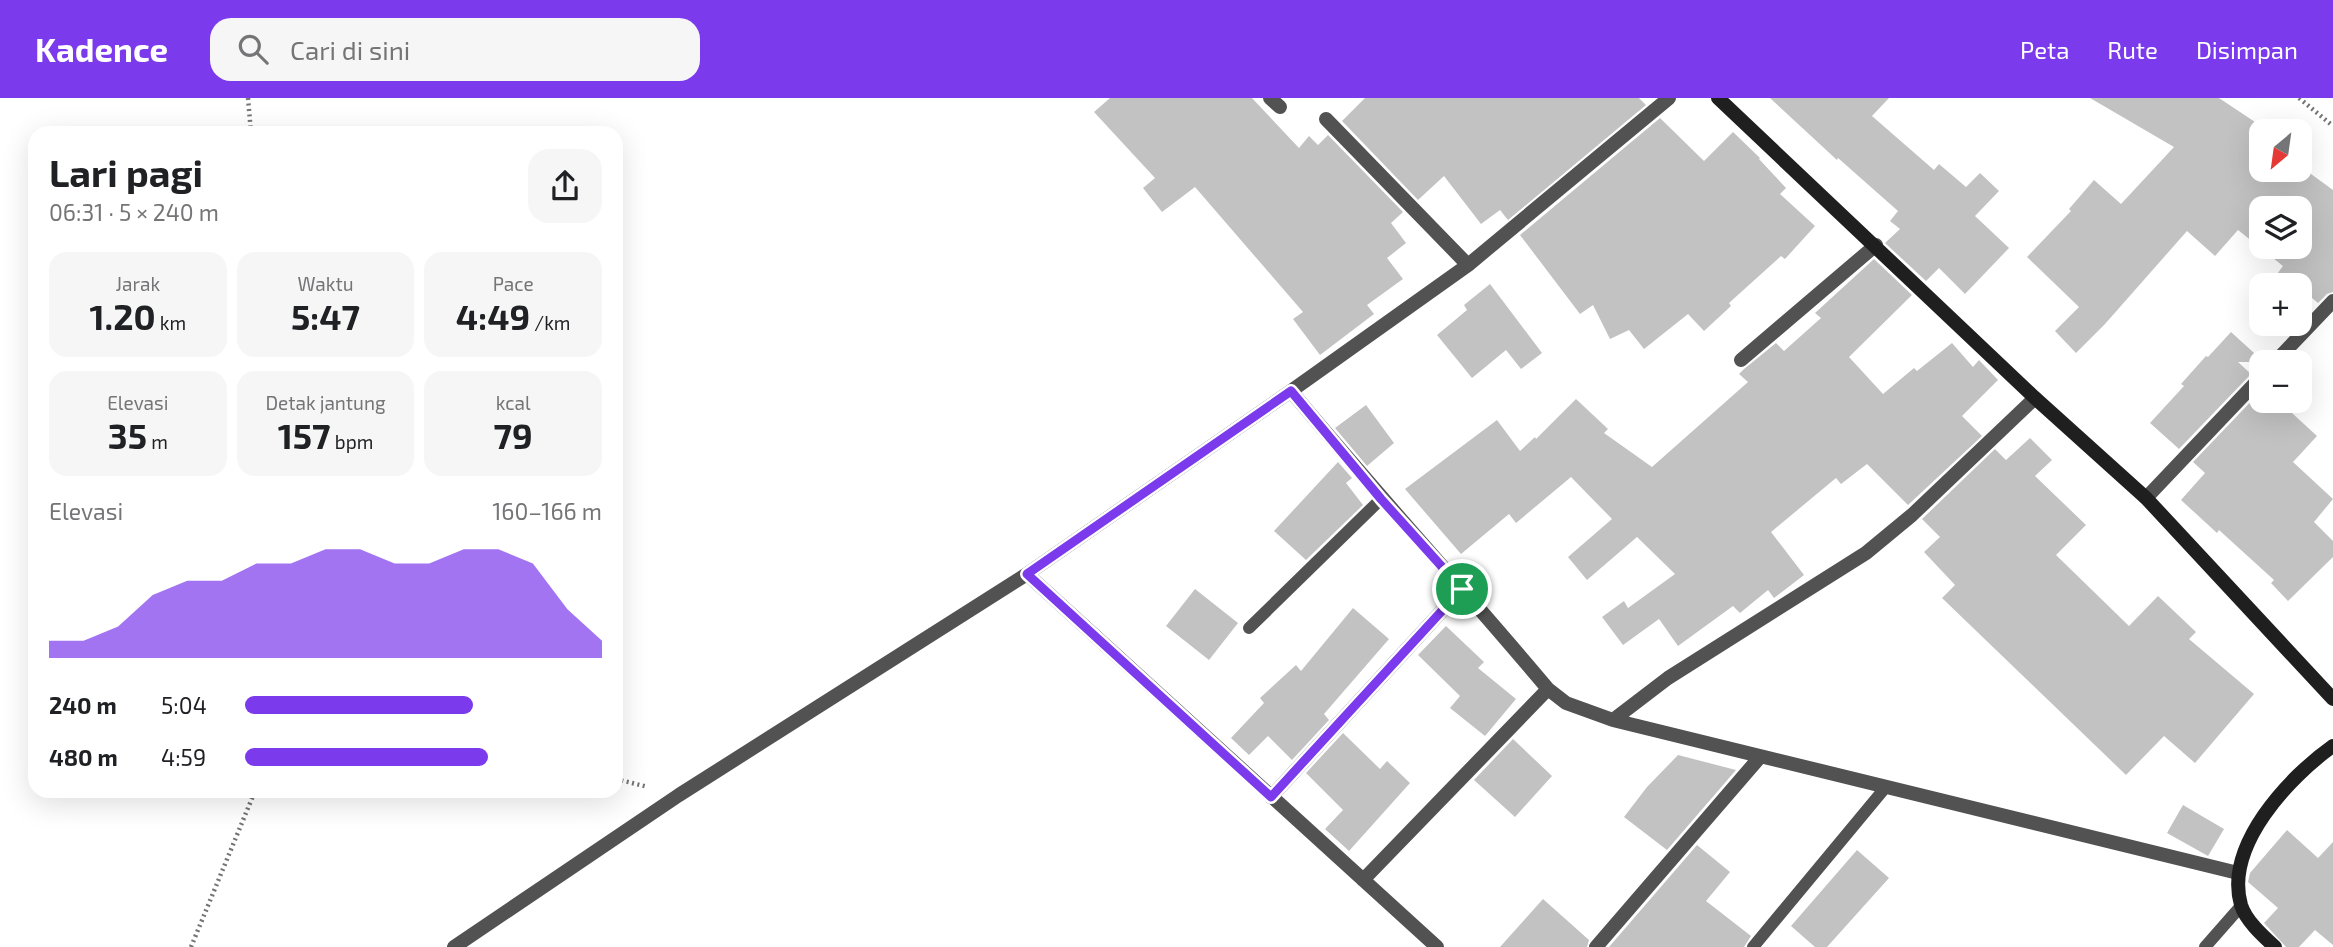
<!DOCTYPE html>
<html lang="id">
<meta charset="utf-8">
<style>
:root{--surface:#fff;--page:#f6f6f6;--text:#202124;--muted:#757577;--accent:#7c3aed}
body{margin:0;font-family:"Exo 2",sans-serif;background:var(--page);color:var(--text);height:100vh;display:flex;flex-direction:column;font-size:26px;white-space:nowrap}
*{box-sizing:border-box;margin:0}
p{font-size:23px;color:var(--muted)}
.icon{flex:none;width:38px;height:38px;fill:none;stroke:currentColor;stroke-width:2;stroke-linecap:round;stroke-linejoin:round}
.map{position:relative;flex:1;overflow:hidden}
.side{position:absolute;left:28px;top:28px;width:595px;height:672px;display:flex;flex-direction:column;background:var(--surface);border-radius:21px;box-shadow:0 7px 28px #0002}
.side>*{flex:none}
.needle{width:46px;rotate:209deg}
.buttons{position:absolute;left:2249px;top:21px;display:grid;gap:14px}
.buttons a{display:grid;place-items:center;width:63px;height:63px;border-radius:14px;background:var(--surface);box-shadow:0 7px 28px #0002;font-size:35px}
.pin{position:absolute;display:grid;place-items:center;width:60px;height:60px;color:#fff;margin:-30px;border:4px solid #fff;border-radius:50%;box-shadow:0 2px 7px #0007}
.round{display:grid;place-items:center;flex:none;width:74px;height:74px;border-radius:21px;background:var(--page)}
.overview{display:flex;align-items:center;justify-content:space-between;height:119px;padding:0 21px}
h1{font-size:38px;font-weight:700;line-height:52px}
.metrics{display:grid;grid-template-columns:repeat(3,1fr);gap:10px;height:119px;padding:7px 21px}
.metrics div{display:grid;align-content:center;border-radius:18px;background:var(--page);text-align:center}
.metrics b{font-size:35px;font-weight:700}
.metrics small{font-size:19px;font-weight:400}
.metrics p{font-size:19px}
.chart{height:196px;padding:14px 21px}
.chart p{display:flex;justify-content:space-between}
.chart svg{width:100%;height:126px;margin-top:7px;fill:var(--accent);opacity:.7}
ul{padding:0 21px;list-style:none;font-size:23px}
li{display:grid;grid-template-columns:112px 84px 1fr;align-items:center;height:52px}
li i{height:18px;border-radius:9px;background:var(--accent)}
header{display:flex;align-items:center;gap:42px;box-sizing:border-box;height:98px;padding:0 35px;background:var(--accent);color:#fff}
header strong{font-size:33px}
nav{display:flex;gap:38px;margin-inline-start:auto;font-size:24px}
.search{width:490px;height:63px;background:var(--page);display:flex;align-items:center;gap:18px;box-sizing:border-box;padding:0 24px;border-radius:21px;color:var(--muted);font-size:26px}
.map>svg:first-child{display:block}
.building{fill:#c2c2c2;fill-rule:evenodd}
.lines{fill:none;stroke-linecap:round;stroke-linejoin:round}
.path{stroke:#747474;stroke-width:4.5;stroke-dasharray:2 3.5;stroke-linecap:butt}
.lane{stroke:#525252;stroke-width:12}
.street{stroke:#525252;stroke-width:14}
.secondary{stroke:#1f1f1f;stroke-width:14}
.route-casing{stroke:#fff;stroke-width:14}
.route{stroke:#7c3aed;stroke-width:9}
</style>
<header>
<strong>Kadence</strong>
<div class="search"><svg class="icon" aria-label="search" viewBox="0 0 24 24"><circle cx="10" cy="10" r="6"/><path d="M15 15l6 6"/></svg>Cari di sini</div>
<nav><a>Peta</a><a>Rute</a><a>Disimpan</a></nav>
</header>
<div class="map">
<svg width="2333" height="849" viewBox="0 0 2333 849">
<rect width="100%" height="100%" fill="#fff"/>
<path class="building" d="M 1110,0 L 1252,0 L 1299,50 L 1309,38 L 1318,47 L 1328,37 L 1403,114 L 1391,125 L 1406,145 L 1387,160 L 1403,181 L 1367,207 L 1374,216 L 1320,257 L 1293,221 L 1303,214 L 1195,89 L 1162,114 L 1143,90 L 1155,80 L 1094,14 Z
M 1365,0 L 1639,0 L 1646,7 L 1508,122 L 1500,112 L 1481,126 L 1444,78 L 1418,102 L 1342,23 Z
M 1770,0 L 1889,0 L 1872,18 L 1934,72 L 1939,66 L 1966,89 L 1980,75 L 1999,93 L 1975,118 L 2009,150 L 1965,196 L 1939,170 L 1926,183 L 1885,145 L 1900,131 L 1890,123 L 1898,113 L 1838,60 L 1837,62 Z
M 2090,0 L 2219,0 L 2255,24 L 2250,32 L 2261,40 L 2261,72 L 2300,72 L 2300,68 L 2333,92 L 2333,194 L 2327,196 L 2318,205 L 2300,190 L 2300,187 L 2269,187 L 2283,168 L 2238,132 L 2215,158 L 2187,133 L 2105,226 L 2076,255 L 2055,233 L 2079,209 L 2027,159 L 2071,113 L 2069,111 L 2094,82 L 2121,106 L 2174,49 ZM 2261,110 L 2300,110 L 2300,149 L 2261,149 Z
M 1660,20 L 1704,63 L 1733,34 L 1760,60 L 1759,61 L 1786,90 L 1780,96 L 1815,128 L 1785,161 L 1781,158 L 1729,205 L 1731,208 L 1704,233 L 1688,216 L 1644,251 L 1629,232 L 1610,241 L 1593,207 L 1580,216 L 1520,137 Z
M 1874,161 L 1912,197 L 1849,259 L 1883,296 L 1914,270 L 1917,273 L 1952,245 L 1973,269 L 1979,262 L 1998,282 L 1962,318 L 1982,338 L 1908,407 L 1867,366 L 1841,386 L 1836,380 L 1771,434 L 1804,477 L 1774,500 L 1768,492 L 1740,515 L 1733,508 L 1678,548 L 1659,521 L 1623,547 L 1602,519 L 1624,503 L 1628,510 L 1675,476 L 1637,439 L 1587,482 L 1568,459 L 1612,421 L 1571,379 L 1516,425 L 1509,416 L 1461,456 L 1405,391 L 1497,322 L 1520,353 L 1535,339 L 1536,341 L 1576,301 L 1608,331 L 1604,335 L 1652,369 L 1748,284 L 1739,276 L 1744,271 L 1776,245 L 1784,253 L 1821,220 L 1815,215 Z
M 1490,186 L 1542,255 L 1521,271 L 1506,252 L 1472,280 L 1437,237 L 1467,212 L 1464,207 Z
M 2231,234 L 2264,264 L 2238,264 L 2251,276 L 2179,351 L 2150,325 L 2184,288 L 2181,286 L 2206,258 L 2208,259 Z
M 2261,293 L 2261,303 L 2279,303 L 2317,338 L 2293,364 L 2333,401 L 2314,424 L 2333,443 L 2333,459 L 2288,503 L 2271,485 L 2274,482 L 2219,432 L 2217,435 L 2181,402 L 2205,375 L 2193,364 Z
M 1366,307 L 1394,345 L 1367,368 L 1335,330 Z
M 2030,340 L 2052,362 L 2035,378 L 2086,427 L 2056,457 L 2129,528 L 2158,498 L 2196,534 L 2189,541 L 2254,596 L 2195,665 L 2164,638 L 2126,677 L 1942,500 L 1955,487 L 1924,454 L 1940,439 L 1922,421 L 1995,351 L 2006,362 Z
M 1338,364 L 1352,380 L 1346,385 L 1363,407 L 1306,462 L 1274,433 Z
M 1195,491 L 1238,525 L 1209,562 L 1166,528 Z
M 1353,510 L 1389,541 L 1324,616 L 1329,622 L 1292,662 L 1268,638 L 1249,657 L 1231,640 L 1264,605 L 1260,600 L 1296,567 L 1301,573 Z
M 1446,528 L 1484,564 L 1478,570 L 1516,601 L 1485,638 L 1450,610 L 1460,598 L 1418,557 Z
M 1343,635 L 1380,671 L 1387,663 L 1410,685 L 1349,753 L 1325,731 L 1343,712 L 1306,675 Z
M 1513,641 L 1552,678 L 1515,719 L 1474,682 Z
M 1678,657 L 1736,672 L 1667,752 L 1624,719 L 1647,689 Z
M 2183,707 L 2224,731 L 2208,758 L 2167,735 Z
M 2287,732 L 2318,760 L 2333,744 L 2333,847 L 2315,832 L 2299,849 L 2286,849 L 2264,825 L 2278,810 L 2248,784 L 2250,775 Z
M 1697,747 L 1730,774 L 1706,803 L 1751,838 L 1744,849 L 1609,849 Z
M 1857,752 L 1889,780 L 1827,849 L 1815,849 L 1791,828 Z
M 1543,801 L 1589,842 L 1587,849 L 1500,849 Z"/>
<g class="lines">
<path class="path" d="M 248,0 L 251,35
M 2299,0 L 2333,28
M 616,681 L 648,689
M 191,849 L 255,693"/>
<path class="lane" d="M 1249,530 L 1381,401
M 1753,849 L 1885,690
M 2205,849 L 2241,808"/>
<path class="street" d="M 1270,0 L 1280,9
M 1326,21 L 1468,167
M 1741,262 L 1876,147
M 2275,264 L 2333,203
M 1291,293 C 1375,394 1464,491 1548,591
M 2146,400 L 2261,279
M 1027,476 L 1437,849
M 1613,622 L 1668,580 L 1866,455 L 1912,417 L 2035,300
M 1271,699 L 1462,491
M 1363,782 L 1548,591 L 1566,605 L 1613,622 L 2238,775
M 454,849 L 679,697 L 1027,476 L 1291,293 L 1468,167 L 1669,0
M 1596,849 L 1760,659"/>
<path class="secondary" d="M 1718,0 L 2035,300 L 2146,400 L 2333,601
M 2275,849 C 2263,838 2246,823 2241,807 C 2224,748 2289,679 2333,648"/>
</g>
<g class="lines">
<defs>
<path id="route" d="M 1291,293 L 1381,401 L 1462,491 L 1271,699 L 1027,476 Z"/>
</defs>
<use href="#route" class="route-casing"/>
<use href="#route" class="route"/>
</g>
</svg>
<div class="buttons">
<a><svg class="needle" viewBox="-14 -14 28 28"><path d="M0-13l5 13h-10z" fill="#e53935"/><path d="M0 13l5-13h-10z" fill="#757577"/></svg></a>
<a><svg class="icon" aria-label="layers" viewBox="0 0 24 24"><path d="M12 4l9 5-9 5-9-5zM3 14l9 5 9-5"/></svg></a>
<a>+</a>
<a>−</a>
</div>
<div class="pin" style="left:1462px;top:491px;background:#1e9e55"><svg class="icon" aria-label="arrive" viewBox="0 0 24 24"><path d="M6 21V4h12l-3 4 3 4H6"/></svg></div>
<section class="side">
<div class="overview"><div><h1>Lari pagi</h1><p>06:31 · 5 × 240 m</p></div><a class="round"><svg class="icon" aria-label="share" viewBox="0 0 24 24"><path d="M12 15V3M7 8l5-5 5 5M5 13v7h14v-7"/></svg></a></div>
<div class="metrics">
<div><p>Jarak</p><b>1.20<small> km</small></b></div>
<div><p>Waktu</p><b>5:47</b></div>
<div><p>Pace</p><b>4:49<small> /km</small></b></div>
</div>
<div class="metrics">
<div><p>Elevasi</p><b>35<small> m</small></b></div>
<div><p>Detak jantung</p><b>157<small> bpm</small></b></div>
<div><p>kcal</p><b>79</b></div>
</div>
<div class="chart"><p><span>Elevasi</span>160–166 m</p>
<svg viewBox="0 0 160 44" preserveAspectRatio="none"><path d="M0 44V38L10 38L20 33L30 22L40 17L50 17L60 11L70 11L80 6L90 6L100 11L110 11L120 6L130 6L140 11L150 27L160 38V44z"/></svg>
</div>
<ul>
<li><b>240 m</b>5:04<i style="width:64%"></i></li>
<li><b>480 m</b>4:59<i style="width:68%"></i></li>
</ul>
</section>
</div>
